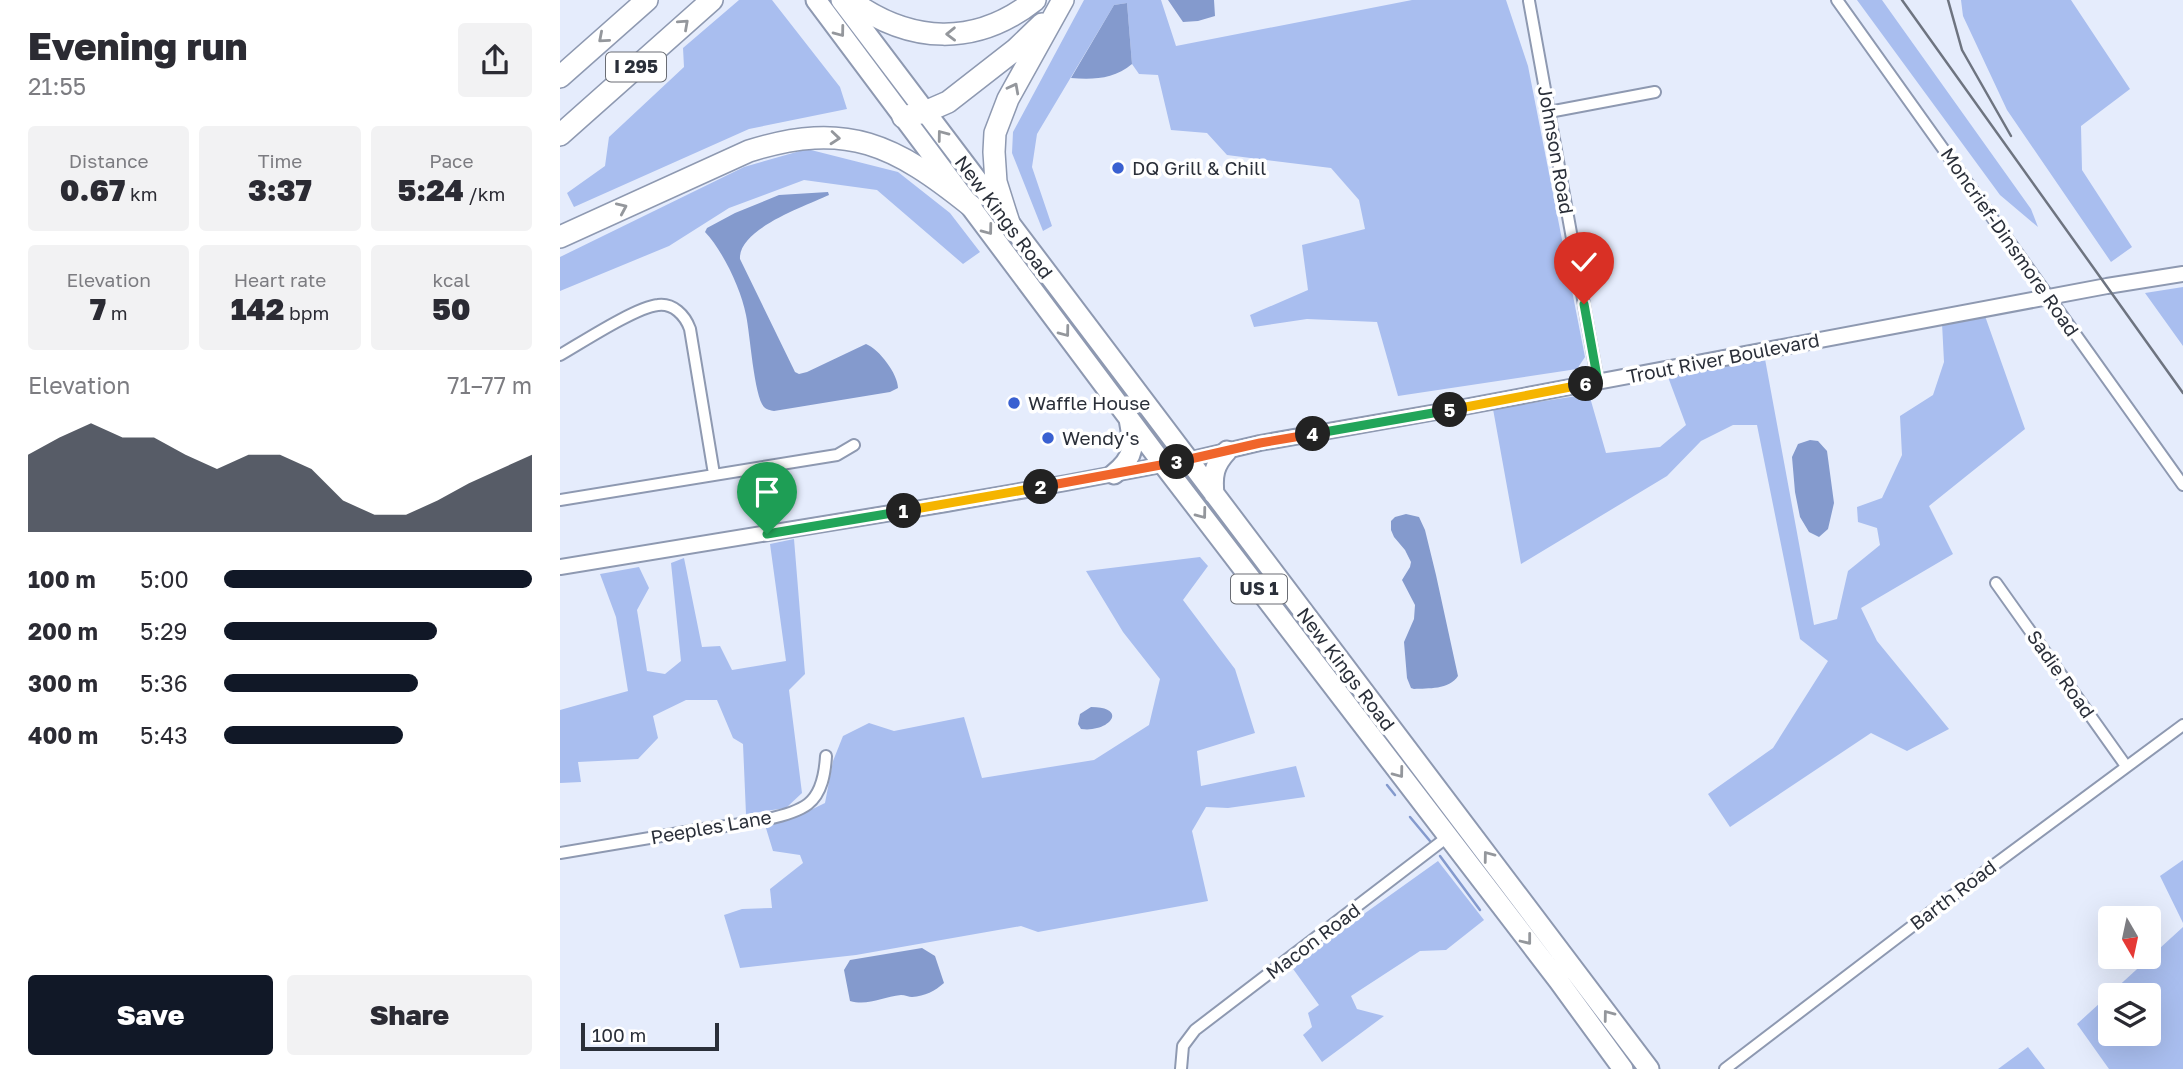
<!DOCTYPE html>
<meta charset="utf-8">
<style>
:root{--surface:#fff;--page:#f2f2f3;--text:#2b2b33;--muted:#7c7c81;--accent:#111827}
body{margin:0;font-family:"Golos Text",sans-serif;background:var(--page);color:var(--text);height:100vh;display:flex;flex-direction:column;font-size:26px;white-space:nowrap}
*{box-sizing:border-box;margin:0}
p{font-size:23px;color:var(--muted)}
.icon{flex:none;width:38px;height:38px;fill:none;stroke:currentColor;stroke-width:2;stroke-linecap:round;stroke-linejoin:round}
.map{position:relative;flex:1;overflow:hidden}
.panel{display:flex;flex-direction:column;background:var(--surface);width:560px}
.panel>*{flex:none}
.needle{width:46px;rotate:171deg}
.buttons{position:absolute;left:1538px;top:906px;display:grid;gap:14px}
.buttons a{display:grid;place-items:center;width:63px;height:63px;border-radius:7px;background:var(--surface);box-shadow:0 7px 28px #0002;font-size:35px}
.scale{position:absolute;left:21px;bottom:18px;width:138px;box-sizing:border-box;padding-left:7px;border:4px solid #2a2f39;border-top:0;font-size:19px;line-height:24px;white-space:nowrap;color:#2a2f39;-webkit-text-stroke:5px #fff;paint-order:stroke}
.pin{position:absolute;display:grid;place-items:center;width:60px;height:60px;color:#fff;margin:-72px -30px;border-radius:50% 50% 50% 0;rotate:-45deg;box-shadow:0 0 7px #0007}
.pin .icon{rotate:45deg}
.km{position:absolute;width:35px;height:35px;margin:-18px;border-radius:50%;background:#222;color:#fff;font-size:19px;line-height:35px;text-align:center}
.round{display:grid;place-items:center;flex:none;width:74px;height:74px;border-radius:7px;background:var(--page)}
.head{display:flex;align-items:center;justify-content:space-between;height:119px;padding:0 28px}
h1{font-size:38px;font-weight:800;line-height:52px}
.stats{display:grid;grid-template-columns:repeat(3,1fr);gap:10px;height:119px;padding:7px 28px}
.stats div{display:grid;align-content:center;border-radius:7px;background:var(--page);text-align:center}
.stats b{font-size:30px;font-weight:800}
.stats small{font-size:19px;font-weight:400}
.stats p{font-size:19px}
.chart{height:196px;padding:14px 28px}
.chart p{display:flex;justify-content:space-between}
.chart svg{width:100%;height:126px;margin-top:7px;fill:var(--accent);opacity:.7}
.action{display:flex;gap:14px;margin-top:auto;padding:14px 28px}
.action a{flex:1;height:80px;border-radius:7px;background:var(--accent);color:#fff;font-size:28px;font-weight:800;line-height:80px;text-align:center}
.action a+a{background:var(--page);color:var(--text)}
ul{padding:0 28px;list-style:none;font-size:23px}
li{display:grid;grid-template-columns:112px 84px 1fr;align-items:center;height:52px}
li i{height:18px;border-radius:9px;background:var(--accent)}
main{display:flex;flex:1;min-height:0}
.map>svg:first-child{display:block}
.green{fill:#a9beef;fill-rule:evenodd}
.water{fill:#849acd}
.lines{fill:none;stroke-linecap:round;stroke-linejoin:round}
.stream{stroke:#849acd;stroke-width:2.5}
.minor-casing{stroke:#8e99b1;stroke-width:14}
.tertiary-casing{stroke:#8e99b1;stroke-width:18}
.trunk-casing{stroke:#8e99b1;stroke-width:23}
.motorway-casing{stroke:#8e99b1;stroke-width:24}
.minor{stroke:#fff;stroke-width:10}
.tertiary{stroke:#fff;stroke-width:14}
.trunk{stroke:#fff;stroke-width:19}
.motorway{stroke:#fff;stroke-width:21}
.rail{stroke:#6e7480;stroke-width:2.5}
.oneway{stroke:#94979c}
.split-1-casing{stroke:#fff;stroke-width:14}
.split-2-casing{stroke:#fff;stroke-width:14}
.split-3-casing{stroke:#fff;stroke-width:14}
.split-4-casing{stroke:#fff;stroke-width:14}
.split-5-casing{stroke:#fff;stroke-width:14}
.split-6-casing{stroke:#fff;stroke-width:14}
.split-7-casing{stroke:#fff;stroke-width:14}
.split-1{stroke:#22a559;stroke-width:9}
.split-2{stroke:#f5b400;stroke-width:9}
.split-3{stroke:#f0652b;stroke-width:9}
.split-4{stroke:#f0652b;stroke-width:9}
.split-5{stroke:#22a559;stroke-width:9}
.split-6{stroke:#f5b400;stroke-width:9}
.split-7{stroke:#22a559;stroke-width:9}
.poi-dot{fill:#3960d1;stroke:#fff;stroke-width:2.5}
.labels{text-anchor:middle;stroke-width:7;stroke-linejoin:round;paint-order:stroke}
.shield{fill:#fff;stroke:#6a6d74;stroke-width:2}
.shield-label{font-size:18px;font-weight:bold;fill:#2a2f39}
.street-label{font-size:19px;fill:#2a2f39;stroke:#fff}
.poi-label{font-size:19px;fill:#2a2f39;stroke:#fff;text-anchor:start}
</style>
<main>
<section class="panel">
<div class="head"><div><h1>Evening run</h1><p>21:55</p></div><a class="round"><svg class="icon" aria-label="share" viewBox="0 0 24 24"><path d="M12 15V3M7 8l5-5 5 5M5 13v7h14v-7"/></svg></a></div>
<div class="stats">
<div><p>Distance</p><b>0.67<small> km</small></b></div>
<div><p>Time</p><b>3:37</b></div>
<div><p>Pace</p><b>5:24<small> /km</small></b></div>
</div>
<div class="stats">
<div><p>Elevation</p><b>7<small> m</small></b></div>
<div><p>Heart rate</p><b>142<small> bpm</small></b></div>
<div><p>kcal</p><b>50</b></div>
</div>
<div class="chart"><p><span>Elevation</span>71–77 m</p>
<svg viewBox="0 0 160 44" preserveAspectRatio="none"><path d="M0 44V17L10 11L20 6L30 11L40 11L50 17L60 22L70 17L80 17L90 22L100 33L110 38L120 38L130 33L140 27L150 22L160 17V44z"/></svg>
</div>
<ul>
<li><b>100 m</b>5:00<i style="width:100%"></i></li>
<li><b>200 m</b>5:29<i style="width:69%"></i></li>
<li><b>300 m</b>5:36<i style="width:63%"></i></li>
<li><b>400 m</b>5:43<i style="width:58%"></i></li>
</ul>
<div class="action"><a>Save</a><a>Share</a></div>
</section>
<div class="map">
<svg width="1623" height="1069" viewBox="0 0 1623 1069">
<rect width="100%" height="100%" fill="#e5ecfc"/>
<path class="green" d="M 179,0 L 212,0 L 280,87 L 287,109 L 189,129 L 14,207 L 7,193 L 45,166 L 49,137 L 124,67 L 123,48 Z
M 524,0 L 601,0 L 616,46 L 852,0 L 946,0 L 968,66 L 1025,357 L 1017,369 L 838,396 L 817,322 L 747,319 L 694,327 L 690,315 L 748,290 L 742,245 L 805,229 L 799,200 L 771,168 L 667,155 L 647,133 L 611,130 L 598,75 L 579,74 L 572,64 L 567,3 L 554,5 L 477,134 L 472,167 L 492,226 L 483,231 L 452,153 L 453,132 Z
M 1297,0 L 1322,0 L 1471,209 L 1478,227 L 1440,195 Z
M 1401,0 L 1511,0 L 1570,89 L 1521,126 L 1522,170 L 1572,247 L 1551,262 L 1447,110 L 1403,16 Z
M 247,149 L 338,172 L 390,213 L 420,252 L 403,264 L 317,190 L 244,180 L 169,208 L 109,246 L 0,291 L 0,257 L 184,167 Z
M 1623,287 L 1623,346 L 1585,293 Z
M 1425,316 L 1465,429 L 1369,506 L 1393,554 L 1301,608 L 1317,641 L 1389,729 L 1347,751 L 1311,733 L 1170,827 L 1148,794 L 1213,748 L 1268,661 L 1240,639 L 1197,425 L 1173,425 L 1141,441 L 1107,476 L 961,564 L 933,409 L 1029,394 L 1046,453 L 1100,447 L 1126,425 L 1108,377 L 1205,359 L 1254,625 L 1277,619 L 1288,571 L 1320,545 L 1317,528 L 1298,522 L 1297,507 L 1322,498 L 1342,455 L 1340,416 L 1373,395 L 1384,362 L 1382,323 Z
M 234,539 L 245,674 L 229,690 L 242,793 L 226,808 L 186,814 L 183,744 L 173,738 L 157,700 L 126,700 L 93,716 L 98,738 L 78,759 L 18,762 L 21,782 L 0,783 L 0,710 L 68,691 L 56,617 L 40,574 L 79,567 L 89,588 L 77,610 L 87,671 L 105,674 L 121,661 L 111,563 L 124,558 L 142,647 L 160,646 L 172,670 L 226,661 L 210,544 Z
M 640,557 L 648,566 L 623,600 L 675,669 L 695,733 L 637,751 L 641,786 L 736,766 L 745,797 L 668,808 L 646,807 L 632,831 L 648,901 L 478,932 L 461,926 L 296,955 L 180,968 L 164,915 L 182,909 L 212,908 L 210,889 L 243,863 L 240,855 L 213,851 L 205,825 L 234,818 L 265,803 L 273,761 L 283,736 L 309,723 L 334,731 L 404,717 L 422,778 L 534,760 L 589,725 L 600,679 L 563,632 L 526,571 Z
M 1623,860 L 1623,923 L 1600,876 Z
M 878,861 L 924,920 L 886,950 L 860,951 L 791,996 L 797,1009 L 824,1016 L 762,1062 L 743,1035 L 752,1027 L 748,1013 L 759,1005 L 731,966 Z
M 1623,927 L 1623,1069 L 1549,1069 L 1517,1024 ZM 1550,996 L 1589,996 L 1589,1034 L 1550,1034 Z
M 1468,1047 L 1485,1069 L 1438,1069 Z"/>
<path class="water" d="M 608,0 L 654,0 L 655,16 L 638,21 L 623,22 Z
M 567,3 L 572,64 C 554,79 533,80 511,78 L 554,5 Z
M 268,192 L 269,195 C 245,206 178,229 180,259 L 235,372 L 239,374 L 247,372 L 306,344 C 319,349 338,374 338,388 L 330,392 L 214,411 C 210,410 207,410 204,407 C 194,396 190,333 186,315 C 181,289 163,251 145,232 L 147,228 L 175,213 L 219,195 Z
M 1250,440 L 1258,441 L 1267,451 L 1274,503 L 1268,529 L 1259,537 L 1249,532 L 1240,517 L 1235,492 L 1232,457 L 1238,444 Z
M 846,514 L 859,517 L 865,530 L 876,575 L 898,676 C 889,690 868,688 854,689 L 851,688 L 847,678 L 844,642 L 854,619 L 855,605 L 842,580 L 850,567 L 851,562 L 845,550 L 834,537 L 831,530 L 831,521 L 835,517 Z
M 531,707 C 569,707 550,733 521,729 L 518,724 L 520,714 Z
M 362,948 L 375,956 L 384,983 C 375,991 365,996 352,997 C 349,997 345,995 341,995 C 323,997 308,1006 290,1001 L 284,970 L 290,960 Z"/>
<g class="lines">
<path class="stream" d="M 827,785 L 835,795
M 850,817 L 870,841
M 880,856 L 920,910"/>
<defs>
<path id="minor" d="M 1277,0 L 1623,485
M 969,1 L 1038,382
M 989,112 L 1095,92
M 0,355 C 21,343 76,307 98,305 C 113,303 125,315 130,329 L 154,474
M 0,500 L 277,455 L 294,445
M 1436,583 L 1566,766
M 0,853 C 48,845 96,837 143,829 C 170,825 227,820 248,804 C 262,793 265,773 266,756
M 621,1069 L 623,1046 L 635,1030 L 890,835
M 1165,1069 L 1376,908 L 1623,725"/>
<path id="tertiary" d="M 0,567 L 386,504 L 506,483 L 628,460 L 700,443 L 888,410 L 1547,286 L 1623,274"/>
<path id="trunk" d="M 256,0 L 603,464 L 998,980 L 1063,1069
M 281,0 L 1089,1069
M 554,474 C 576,456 574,445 569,419
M 654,494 C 652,475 654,465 667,451"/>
<path id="motorway" d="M 290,0 C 350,44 416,47 475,0
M 0,77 L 87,0
M 343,117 L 365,112 L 388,102 L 456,49 L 482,24
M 0,135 L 152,0
M 449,223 L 436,182 L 434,152 L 435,133 L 448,99 L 503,0
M 0,237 L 189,151 C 287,120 335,145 411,206"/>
</defs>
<use href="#minor" class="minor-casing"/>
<use href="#tertiary" class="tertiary-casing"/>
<use href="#trunk" class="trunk-casing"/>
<use href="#motorway" class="motorway-casing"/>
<use href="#minor" class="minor"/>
<use href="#tertiary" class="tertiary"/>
<use href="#trunk" class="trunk"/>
<use href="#motorway" class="motorway"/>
<path class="rail" d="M 1342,0 L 1623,393
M 1388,0 L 1402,50 L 1451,136"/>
</g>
<defs><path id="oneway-chevron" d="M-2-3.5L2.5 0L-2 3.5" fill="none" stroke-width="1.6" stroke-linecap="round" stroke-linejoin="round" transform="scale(1.75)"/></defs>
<g class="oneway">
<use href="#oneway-chevron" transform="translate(124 24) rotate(-42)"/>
<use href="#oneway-chevron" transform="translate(280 32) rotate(53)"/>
<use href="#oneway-chevron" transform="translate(391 34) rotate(179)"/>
<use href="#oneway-chevron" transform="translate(43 38) rotate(139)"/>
<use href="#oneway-chevron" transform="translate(454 88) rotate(-62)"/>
<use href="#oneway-chevron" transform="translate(382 135) rotate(-127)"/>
<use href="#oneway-chevron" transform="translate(275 138) rotate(5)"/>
<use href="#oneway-chevron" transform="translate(62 208) rotate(-24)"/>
<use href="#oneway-chevron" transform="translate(428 230) rotate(53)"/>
<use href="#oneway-chevron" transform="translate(505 332) rotate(53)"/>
<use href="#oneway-chevron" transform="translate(642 514) rotate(53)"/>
<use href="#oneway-chevron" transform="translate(839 773) rotate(53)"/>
<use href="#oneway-chevron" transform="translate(928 856) rotate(-127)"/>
<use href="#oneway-chevron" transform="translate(967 940) rotate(52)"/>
<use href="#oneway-chevron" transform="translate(1048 1015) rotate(-127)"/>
</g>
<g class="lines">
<defs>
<path id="split-1" d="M 207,534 L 344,511"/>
<path id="split-2" d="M 344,511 L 481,487"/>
<path id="split-3" d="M 481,487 L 617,462"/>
<path id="split-4" d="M 617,462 L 700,443 L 753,434"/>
<path id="split-5" d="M 753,434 L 890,410"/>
<path id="split-6" d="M 890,410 L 1026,384"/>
<path id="split-7" d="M 1024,304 L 1038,382 L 1026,384"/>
</defs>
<use href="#split-1" class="split-1-casing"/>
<use href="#split-2" class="split-2-casing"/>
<use href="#split-3" class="split-3-casing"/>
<use href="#split-4" class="split-4-casing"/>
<use href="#split-5" class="split-5-casing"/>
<use href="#split-6" class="split-6-casing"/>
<use href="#split-7" class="split-7-casing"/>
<use href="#split-1" class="split-1"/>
<use href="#split-2" class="split-2"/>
<use href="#split-3" class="split-3"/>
<use href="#split-4" class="split-4"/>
<use href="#split-5" class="split-5"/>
<use href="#split-6" class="split-6"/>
<use href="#split-7" class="split-7"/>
</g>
<g class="poi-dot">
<circle cx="558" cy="168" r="7"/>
<circle cx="454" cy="403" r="7"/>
<circle cx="488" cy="438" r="7"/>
</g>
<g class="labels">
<g class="shield">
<rect x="46" y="52.5" width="60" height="29" rx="5"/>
<rect x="671" y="574.5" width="56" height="29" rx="5"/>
</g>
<g class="shield-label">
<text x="76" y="73">I 295</text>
<text x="699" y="595">US 1</text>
</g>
<g class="street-label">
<text transform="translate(996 150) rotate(80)" y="7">Johnson Road</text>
<text transform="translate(444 217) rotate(53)" y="7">New Kings Road</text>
<text transform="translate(1450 242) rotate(55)" y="7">Moncrief-Dinsmore Road</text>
<text transform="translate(1163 358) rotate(-11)" y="7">Trout River Boulevard</text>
<text transform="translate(786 669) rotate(53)" y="7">New Kings Road</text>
<text transform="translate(1501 674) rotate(55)" y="7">Sadie Road</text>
<text transform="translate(151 827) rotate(-10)" y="7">Peeples Lane</text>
<text transform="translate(1393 895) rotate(-37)" y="7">Barth Road</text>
<text transform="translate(753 941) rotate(-37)" y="7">Macon Road</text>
</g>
<g class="poi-label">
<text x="572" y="175">DQ Grill &amp; Chill</text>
<text x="468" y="410">Waffle House</text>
<text x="502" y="445">Wendy's</text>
</g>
</g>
</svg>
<div class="buttons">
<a><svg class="needle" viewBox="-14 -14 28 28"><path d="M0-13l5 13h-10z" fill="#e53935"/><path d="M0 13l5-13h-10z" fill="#7c7c81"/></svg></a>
<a><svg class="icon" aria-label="layers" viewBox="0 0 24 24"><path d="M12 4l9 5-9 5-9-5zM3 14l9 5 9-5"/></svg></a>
</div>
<div class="scale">100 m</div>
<div class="pin" style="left:207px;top:534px;background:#1e9e55"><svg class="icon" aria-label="arrive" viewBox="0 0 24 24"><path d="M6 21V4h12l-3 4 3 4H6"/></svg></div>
<div class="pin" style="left:1024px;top:304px;background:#d93025"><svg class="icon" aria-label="check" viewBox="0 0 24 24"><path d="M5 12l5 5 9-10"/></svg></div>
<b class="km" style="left:344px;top:511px">1</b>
<b class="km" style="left:481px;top:487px">2</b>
<b class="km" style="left:617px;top:462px">3</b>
<b class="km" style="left:753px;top:434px">4</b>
<b class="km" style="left:890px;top:410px">5</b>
<b class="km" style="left:1026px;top:384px">6</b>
</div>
</main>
